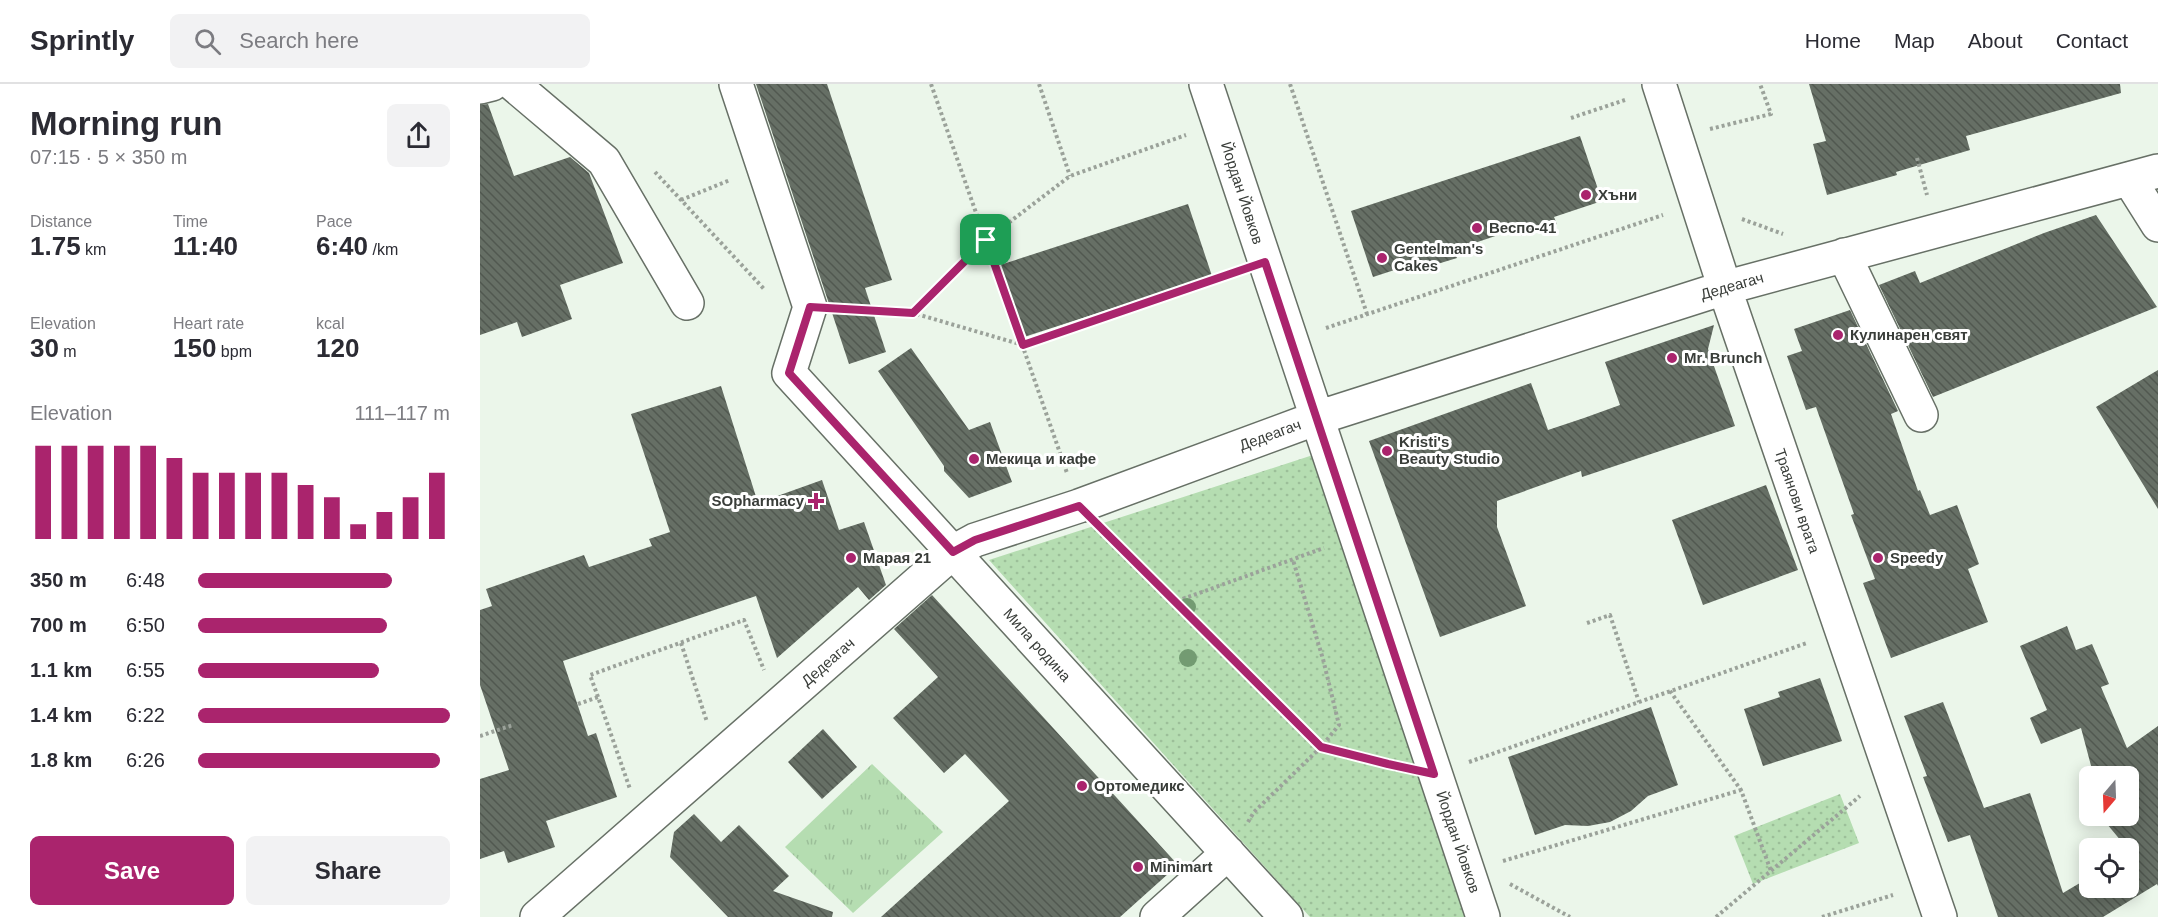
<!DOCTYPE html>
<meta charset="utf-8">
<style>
:root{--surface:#fff;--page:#f2f2f3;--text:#2b2b33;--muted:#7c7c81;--line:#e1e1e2;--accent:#aa246d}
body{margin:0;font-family:Arial,sans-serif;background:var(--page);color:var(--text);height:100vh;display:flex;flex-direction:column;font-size:22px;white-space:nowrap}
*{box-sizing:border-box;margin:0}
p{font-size:20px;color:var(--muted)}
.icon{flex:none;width:33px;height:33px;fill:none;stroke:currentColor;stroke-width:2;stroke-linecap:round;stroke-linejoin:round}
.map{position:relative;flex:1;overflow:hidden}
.drawer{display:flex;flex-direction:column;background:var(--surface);width:480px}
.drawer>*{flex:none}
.needle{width:39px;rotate:199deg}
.fabs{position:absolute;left:1599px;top:682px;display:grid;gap:12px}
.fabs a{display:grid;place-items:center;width:60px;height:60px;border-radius:9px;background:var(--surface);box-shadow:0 3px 15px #0003;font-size:30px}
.pin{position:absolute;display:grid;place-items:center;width:51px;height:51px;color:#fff;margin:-26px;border-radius:12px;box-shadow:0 3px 9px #0006}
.round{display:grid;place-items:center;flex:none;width:63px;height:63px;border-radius:9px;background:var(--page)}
.summary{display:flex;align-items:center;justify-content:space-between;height:102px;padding:0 30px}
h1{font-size:33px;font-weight:600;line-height:45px}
.figures{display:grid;grid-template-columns:repeat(3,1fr);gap:9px;height:102px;padding:6px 30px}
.figures div{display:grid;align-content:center}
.figures b{font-size:26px;font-weight:600}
.figures small{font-size:16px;font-weight:400}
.figures p{font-size:16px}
.chart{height:168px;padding:12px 30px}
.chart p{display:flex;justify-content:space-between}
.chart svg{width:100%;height:108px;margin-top:6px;stroke:var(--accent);stroke-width:6}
.action{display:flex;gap:12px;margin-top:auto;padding:12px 30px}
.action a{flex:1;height:69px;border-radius:9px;background:var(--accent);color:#fff;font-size:24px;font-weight:600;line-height:69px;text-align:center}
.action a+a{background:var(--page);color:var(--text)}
ul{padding:0 30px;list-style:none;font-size:20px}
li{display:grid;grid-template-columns:96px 72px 1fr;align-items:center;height:45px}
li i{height:15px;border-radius:8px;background:var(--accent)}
header{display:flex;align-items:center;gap:36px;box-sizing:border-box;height:84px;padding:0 30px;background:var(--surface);border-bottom:2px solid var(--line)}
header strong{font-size:28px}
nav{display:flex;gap:33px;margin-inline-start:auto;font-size:21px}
.search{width:420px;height:54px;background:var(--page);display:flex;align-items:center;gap:15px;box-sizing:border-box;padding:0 21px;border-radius:9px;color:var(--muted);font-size:22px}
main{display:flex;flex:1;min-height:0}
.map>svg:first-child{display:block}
.grass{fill:url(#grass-tufts)}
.park{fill:url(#park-dots)}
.building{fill:url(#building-back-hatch)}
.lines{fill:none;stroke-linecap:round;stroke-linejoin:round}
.minor-casing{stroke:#677066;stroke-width:36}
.path{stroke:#9ba29a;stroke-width:4;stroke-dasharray:3 3;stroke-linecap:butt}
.minor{stroke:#fff;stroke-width:33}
.tree{fill:#739b72}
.route-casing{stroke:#fff;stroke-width:12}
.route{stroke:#aa246d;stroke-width:8}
.poi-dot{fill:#aa246d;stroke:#fff;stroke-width:2}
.labels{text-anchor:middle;stroke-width:6;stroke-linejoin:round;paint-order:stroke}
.street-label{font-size:15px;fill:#393d39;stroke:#fff}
.poi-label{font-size:15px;font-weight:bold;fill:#393d39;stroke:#fff;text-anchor:start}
</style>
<header>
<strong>Sprintly</strong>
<div class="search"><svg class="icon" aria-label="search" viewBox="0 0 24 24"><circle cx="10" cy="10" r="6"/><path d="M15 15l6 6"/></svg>Search here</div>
<nav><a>Home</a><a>Map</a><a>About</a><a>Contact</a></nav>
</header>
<main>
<section class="drawer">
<div class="summary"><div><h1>Morning run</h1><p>07:15 · 5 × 350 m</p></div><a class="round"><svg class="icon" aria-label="share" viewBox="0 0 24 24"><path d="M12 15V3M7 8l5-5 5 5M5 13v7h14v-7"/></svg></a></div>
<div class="figures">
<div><p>Distance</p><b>1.75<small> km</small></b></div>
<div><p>Time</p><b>11:40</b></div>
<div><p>Pace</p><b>6:40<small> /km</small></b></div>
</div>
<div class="figures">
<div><p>Elevation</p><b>30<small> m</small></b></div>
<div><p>Heart rate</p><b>150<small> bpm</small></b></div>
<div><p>kcal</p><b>120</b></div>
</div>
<div class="chart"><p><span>Elevation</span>111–117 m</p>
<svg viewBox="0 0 160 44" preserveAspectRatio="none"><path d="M5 44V6M15 44V6M25 44V6M35 44V6M45 44V6M55 44V11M65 44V17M75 44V17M85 44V17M95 44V17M105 44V22M115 44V27M125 44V38M135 44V33M145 44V27M155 44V17"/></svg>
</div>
<ul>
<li><b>350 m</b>6:48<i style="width:77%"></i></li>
<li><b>700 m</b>6:50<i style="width:75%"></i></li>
<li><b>1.1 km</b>6:55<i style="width:72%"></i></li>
<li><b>1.4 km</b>6:22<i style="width:100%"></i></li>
<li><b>1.8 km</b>6:26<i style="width:96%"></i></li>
</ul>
<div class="action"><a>Save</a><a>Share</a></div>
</section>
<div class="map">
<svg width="1678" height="833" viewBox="0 0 1678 833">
<defs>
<pattern id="grass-tufts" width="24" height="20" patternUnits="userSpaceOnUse" patternTransform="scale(1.5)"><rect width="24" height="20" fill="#b5ddb1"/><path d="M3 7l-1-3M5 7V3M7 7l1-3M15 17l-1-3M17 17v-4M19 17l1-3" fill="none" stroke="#9cbf99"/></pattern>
<pattern id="park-dots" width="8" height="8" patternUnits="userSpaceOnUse" patternTransform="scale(1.5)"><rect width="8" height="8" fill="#b5ddb1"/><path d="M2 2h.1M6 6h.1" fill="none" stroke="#9cbf99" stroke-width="1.8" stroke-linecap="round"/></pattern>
<pattern id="building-back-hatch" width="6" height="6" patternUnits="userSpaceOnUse" patternTransform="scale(1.5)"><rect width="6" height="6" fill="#666f65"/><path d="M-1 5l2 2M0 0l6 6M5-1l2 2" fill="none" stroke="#515850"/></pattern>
</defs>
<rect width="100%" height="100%" fill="#ebf6ea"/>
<path class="grass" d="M 392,680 L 463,748 L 373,829 L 305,763 Z"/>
<path class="park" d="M 833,371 L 989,833 L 830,833 L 509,476 Z
M 1360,710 L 1379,759 L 1273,800 L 1254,752 Z"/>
<path class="building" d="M 276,0 L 347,0 L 412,196 L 385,204 L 406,268 L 369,280 Z
M 1329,0 L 1640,0 L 1641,9 L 1486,52 L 1490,66 L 1416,88 L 1417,91 L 1347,111 L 1333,60 L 1346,57 Z
M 8,20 L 34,92 L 90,73 L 109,89 L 143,179 L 80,201 L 92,235 L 42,253 L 37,238 L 0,251 L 0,21 Z
M 1100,52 L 1122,117 L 1074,133 L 1077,140 L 1059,147 L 1041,152 L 1039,144 L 974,166 L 977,174 L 941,185 L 939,178 L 893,193 L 871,127 Z
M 708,120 L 732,192 L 544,253 L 520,181 Z
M 1616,131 L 1677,223 L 1453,313 L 1399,201 L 1435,187 L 1440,199 L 1564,149 Z
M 1370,226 L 1418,327 L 1411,330 L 1438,407 L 1440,406 L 1450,431 L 1477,421 L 1499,480 L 1488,485 L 1508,538 L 1411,574 L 1383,499 L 1395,495 L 1371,431 L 1374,430 L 1336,323 L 1326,326 L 1307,272 L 1322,267 L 1314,245 Z
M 1234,241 L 1228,265 L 1255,342 L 1102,393 L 1101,387 L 1017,417 L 1017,443 L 1046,522 L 960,553 L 889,357 L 1051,299 L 1068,346 L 1104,334 L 1140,321 L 1125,278 Z
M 431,264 L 489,346 L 510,338 L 532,398 L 489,414 L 464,387 L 464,382 L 398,287 Z
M 1678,286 L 1678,425 L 1616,323 Z
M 241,302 L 278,419 L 342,396 L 359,446 L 384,438 L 406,501 L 389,516 L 378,503 L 297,574 L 276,512 L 83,577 L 108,652 L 116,649 L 137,713 L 66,737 L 75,763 L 28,779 L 24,767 L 0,775 L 0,695 L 29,686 L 0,601 L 0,526 L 12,522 L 6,505 L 104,471 L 109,483 L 172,462 L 169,455 L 190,448 L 151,330 Z
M 1286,401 L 1318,486 L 1223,521 L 1192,436 Z
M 452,511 L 698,781 L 640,833 L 401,833 L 529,717 L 485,670 L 464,689 L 413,634 L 458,593 L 414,545 Z
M 1587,542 L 1596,566 L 1612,560 L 1629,600 L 1621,603 L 1647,664 L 1678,642 L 1678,802 L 1677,800 L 1623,833 L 1518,833 L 1490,751 L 1468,758 L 1443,693 L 1447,692 L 1424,632 L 1463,618 L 1504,724 L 1550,709 L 1583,809 L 1610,793 L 1610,804 L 1648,804 L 1648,770 L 1651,769 L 1627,740 L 1625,732 L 1648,732 L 1648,693 L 1614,693 L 1601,644 L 1561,660 L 1550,634 L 1567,626 L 1540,562 Z
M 1340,594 L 1362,657 L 1283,682 L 1264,625 L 1300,613 L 1298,608 Z
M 1171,623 L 1198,701 L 1168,712 L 1151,727 L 1130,738 L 1108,742 L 1085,741 L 1055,751 L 1028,673 Z
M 343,645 L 377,683 L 342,715 L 308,678 Z
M 214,730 L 241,758 L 259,741 L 309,792 L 293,807 L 353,828 L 352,833 L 248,833 L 190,773 L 194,748 Z"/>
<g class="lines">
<defs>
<path id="minor" d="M 33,0 L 124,77 L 207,219
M 256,0 L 330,223 L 309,289 L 806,833
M 726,0 L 1003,833
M 1179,0 L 1250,220 L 1460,833
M 0,3 L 12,0
M 1649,95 L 1678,141
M 1364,171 L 1441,331
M 57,833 L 473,468 L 495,456 L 599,422 L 837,334 L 1244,204 L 1678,87
M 677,833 L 748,769"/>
</defs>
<use href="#minor" class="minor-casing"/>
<path class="path" d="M 451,0 L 587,389
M 559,0 L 590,92
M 810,0 L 887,230
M 1091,34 L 1145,16
M 1230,45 L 1291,30 L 1280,0
M 1437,74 L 1447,111
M 175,88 L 285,206
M 201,116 L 250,96
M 1262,135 L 1303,150
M 365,225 L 433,229 L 543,261 L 752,190
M 433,229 L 506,156 L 590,92 L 706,51
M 846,244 L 1183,131
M 629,451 L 841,663 L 915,682
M 697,517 L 844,464
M 1107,539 L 1130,531 L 1159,618
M 201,559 L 227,638
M 1190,607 L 1261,706 L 1291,787
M 118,613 L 110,591 L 264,536 L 284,586
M 98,620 L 118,613 L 150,705
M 0,652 L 33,641
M 989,678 L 1327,559
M 768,738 L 774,728 L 841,663 L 859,641 L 843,575 L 813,476
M 1023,777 L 1261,706
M 1030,800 L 1090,833
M 1236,833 L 1380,712
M 1342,833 L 1413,811"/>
<use href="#minor" class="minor"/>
</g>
<g class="tree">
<circle cx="707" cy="523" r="9"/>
<circle cx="708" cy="574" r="9"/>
</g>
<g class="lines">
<defs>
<path id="route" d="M 506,156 L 543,261 L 785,178 L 954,690 L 908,680 L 841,663 L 599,422 L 495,456 L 473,468 L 309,289 L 330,223 L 433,229 Z"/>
</defs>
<use href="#route" class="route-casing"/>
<use href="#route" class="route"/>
</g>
<g class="poi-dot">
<circle cx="1106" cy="111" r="6"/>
<circle cx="997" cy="144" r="6"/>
<circle cx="902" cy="174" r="6"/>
<circle cx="1358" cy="251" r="6"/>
<circle cx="1192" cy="274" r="6"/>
<circle cx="907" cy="367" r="6"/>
<circle cx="494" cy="375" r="6"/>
<path d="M333 408h6v6h6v6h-6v6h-6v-6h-6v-6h6z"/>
<circle cx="371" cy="474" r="6"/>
<circle cx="1398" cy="474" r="6"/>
<circle cx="602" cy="702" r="6"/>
<circle cx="658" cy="783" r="6"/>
</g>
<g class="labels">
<g class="street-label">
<text transform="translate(762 109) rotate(72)" y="5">Йордан Йовков</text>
<text transform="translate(1252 202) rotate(-16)" y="5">Дедеагач</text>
<text transform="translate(790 351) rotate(-20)" y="5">Дедеагач</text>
<text transform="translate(1317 417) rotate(71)" y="5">Траянови врата</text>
<text transform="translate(557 561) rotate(48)" y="5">Мила родина</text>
<text transform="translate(348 578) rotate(-41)" y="5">Дедеагач</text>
<text transform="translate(978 758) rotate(71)" y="5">Йордан Йовков</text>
</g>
<g class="poi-label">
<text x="1118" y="116">Хъни</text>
<text x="1009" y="149">Веспо-41</text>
<text x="914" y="170">Gentelman's<tspan x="914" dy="17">Cakes</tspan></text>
<text x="1370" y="256">Кулинарен свят</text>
<text x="1204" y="279">Mr. Brunch</text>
<text x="919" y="363">Kristi's<tspan x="919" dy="17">Beauty Studio</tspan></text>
<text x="506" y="380">Мекица и кафе</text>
<text x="324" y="422" text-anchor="end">SOpharmacy</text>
<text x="383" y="479">Марая 21</text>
<text x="1410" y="479">Speedy</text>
<text x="614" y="707">Ортомедикс</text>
<text x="670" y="788">Minimart</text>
</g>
</g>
</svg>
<div class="fabs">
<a><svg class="needle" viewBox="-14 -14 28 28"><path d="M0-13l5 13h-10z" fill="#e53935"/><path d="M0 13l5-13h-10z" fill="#7c7c81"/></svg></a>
<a><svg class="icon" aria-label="locate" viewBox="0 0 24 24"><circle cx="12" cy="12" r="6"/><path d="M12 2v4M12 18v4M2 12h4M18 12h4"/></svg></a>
</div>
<div class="pin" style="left:506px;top:156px;background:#1e9e55"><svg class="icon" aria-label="arrive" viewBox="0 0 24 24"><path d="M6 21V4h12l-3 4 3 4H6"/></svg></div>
</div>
</main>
